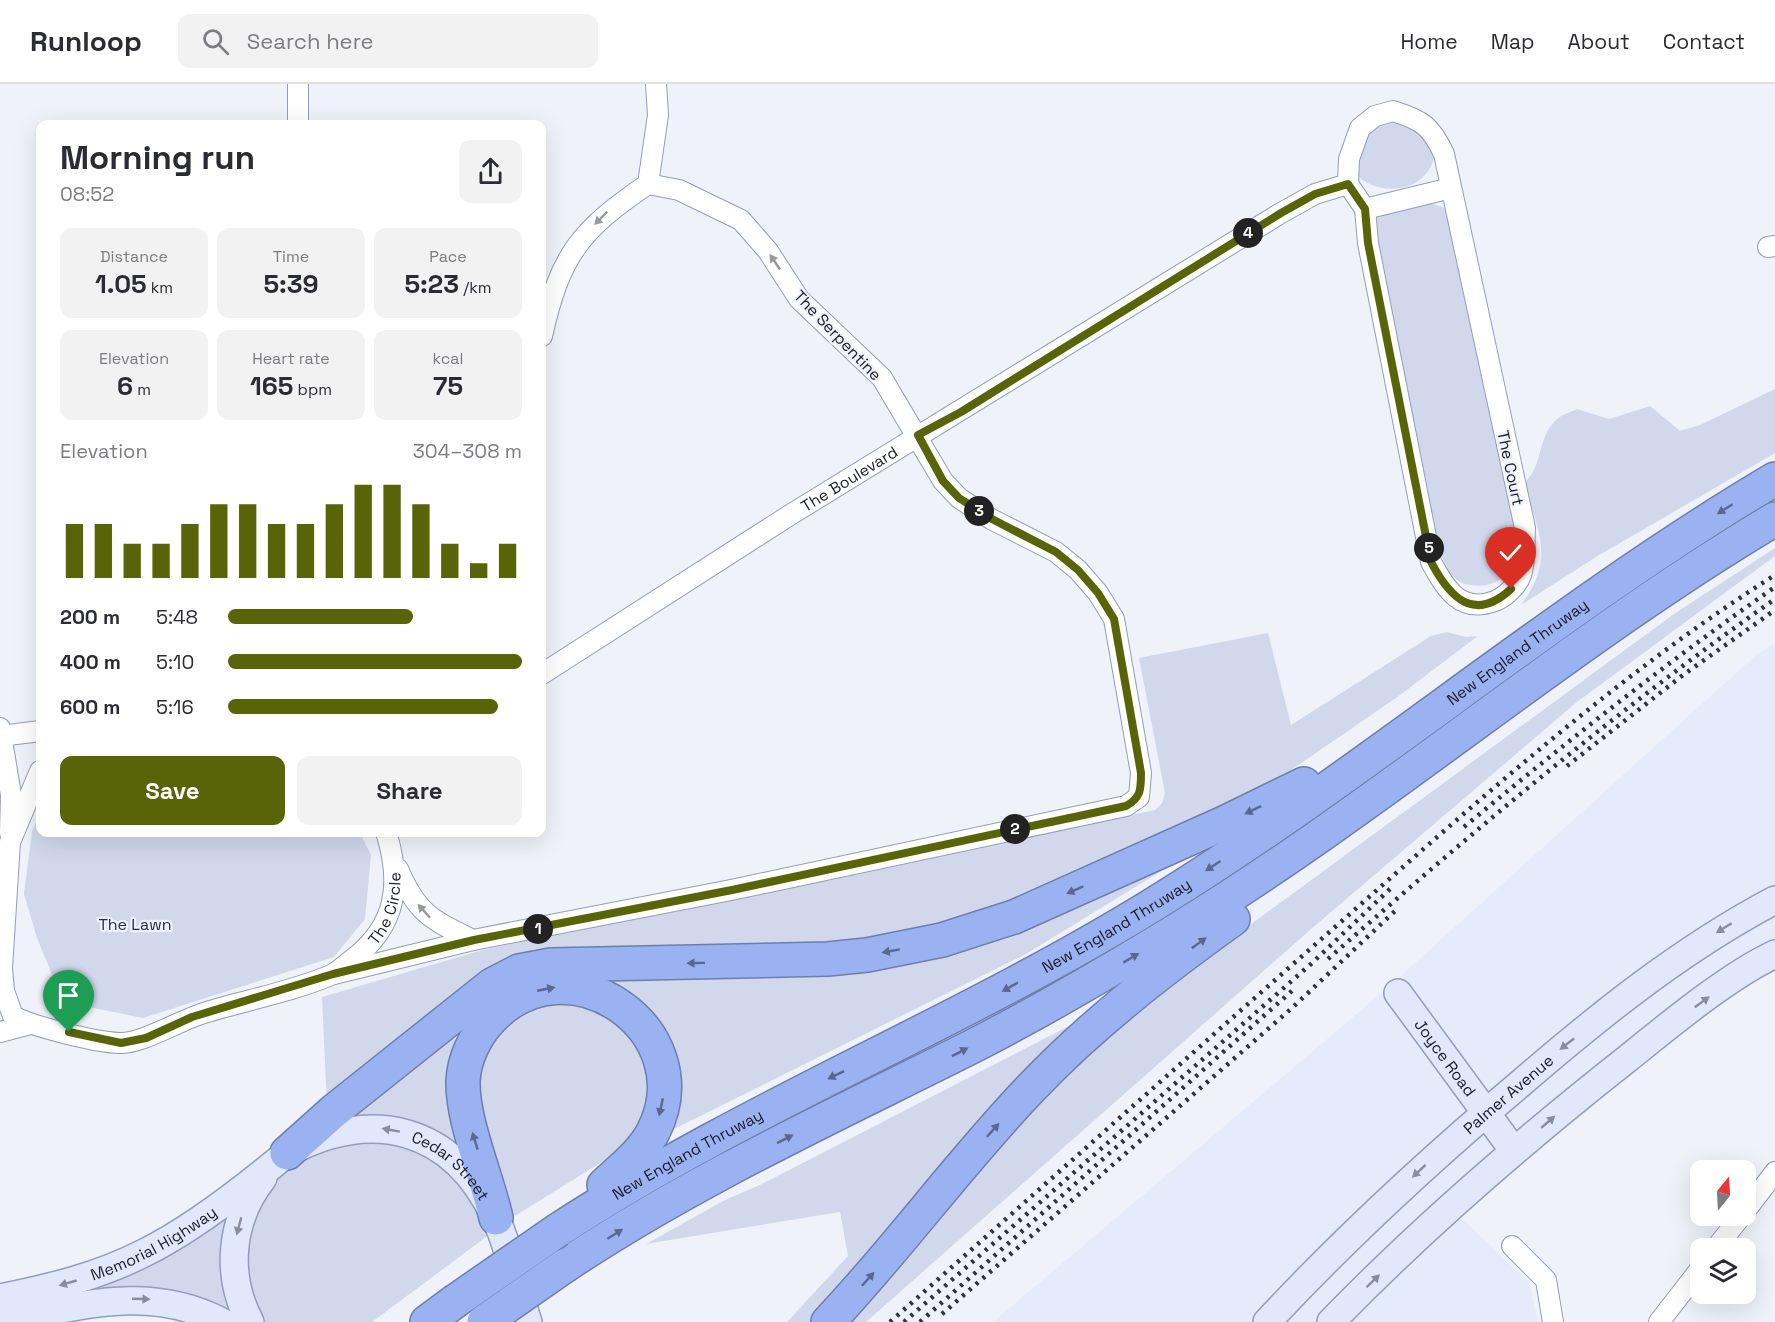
<!DOCTYPE html>
<meta charset="utf-8">
<style>
:root{--surface:#fff;--page:#f2f2f3;--text:#2b2b33;--muted:#7c7c81;--line:#e1e1e2;--accent:#576408}
body{margin:0;font-family:"Space Grotesk",sans-serif;background:var(--page);color:var(--text);height:100vh;display:flex;flex-direction:column;font-size:22px;white-space:nowrap}
*{box-sizing:border-box;margin:0}
p{font-size:20px;color:var(--muted)}
.icon{flex:none;width:33px;height:33px;fill:none;stroke:currentColor;stroke-width:2;stroke-linecap:round;stroke-linejoin:round}
.map{position:relative;flex:1;overflow:hidden}
.sheet{position:absolute;left:36px;top:36px;width:510px;height:717px;display:flex;flex-direction:column;background:var(--surface);border-radius:12px;box-shadow:0 6px 24px #0002}
.sheet>*{flex:none}
.needle{width:39px;rotate:18deg}
.tools{position:absolute;left:1690px;top:1076px;display:grid;gap:12px}
.tools a{display:grid;place-items:center;width:66px;height:66px;border-radius:12px;background:var(--surface);box-shadow:0 6px 24px #0002;font-size:30px}
.pin{position:absolute;display:grid;place-items:center;width:51px;height:51px;color:#fff;margin:-62px -26px;border-radius:50% 50% 50% 0;rotate:-45deg;box-shadow:0 0 6px #0007}
.pin .icon{rotate:45deg}
.km{position:absolute;width:30px;height:30px;margin:-15px;border-radius:50%;background:#222;color:#fff;font-size:16px;line-height:30px;text-align:center}
.round{display:grid;place-items:center;flex:none;width:63px;height:63px;border-radius:12px;background:var(--page)}
.head{display:flex;align-items:center;justify-content:space-between;height:102px;padding:0 24px}
h1{font-size:33px;font-weight:600;line-height:45px}
.stats{display:grid;grid-template-columns:repeat(3,1fr);gap:9px;height:102px;padding:6px 24px}
.stats div{display:grid;align-content:center;border-radius:12px;background:var(--page);text-align:center}
.stats b{font-size:26px;font-weight:600}
.stats small{font-size:16px;font-weight:400}
.stats p{font-size:16px}
.chart{height:168px;padding:12px 24px}
.chart p{display:flex;justify-content:space-between}
.chart svg{width:100%;height:108px;margin-top:6px;stroke:var(--accent);stroke-width:6}
.action{display:flex;gap:12px;margin-top:auto;padding:12px 24px}
.action a{flex:1;height:69px;border-radius:12px;background:var(--accent);color:#fff;font-size:24px;font-weight:600;line-height:69px;text-align:center}
.action a+a{background:var(--page);color:var(--text)}
ul{padding:0 24px;list-style:none;font-size:20px}
li{display:grid;grid-template-columns:96px 72px 1fr;align-items:center;height:45px}
li i{height:15px;border-radius:8px;background:var(--accent)}
header{display:flex;align-items:center;gap:36px;box-sizing:border-box;height:84px;padding:0 30px;background:var(--surface);border-bottom:2px solid var(--line)}
header strong{font-size:28px}
nav{display:flex;gap:33px;margin-inline-start:auto;font-size:21px}
.search{width:420px;height:54px;background:var(--page);display:flex;align-items:center;gap:15px;box-sizing:border-box;padding:0 21px;border-radius:12px;color:var(--muted);font-size:22px}
.map>svg:first-child{display:block}
.built{fill:#e5ebfb}
.green{fill:#d1d8ec}
.lines{fill:none;stroke-linecap:round;stroke-linejoin:round}
.street-casing{stroke:#919dbc;stroke-width:22}
.secondary-casing{stroke:#919dbc;stroke-width:30}
.highway-casing{stroke:#6e7eac;stroke-width:36}
.street{stroke:#fff;stroke-width:20}
.secondary{stroke:#e1e8fb;stroke-width:27}
.highway{stroke:#9bb2f2;stroke-width:33}
.rail{stroke:#2f323e;stroke-width:4.5;stroke-dasharray:3 6;stroke-linecap:butt}
.highway-bridge-casing{stroke:#6e7eac;stroke-width:36;stroke-linecap:butt}
.highway-bridge{stroke:#9bb2f2;stroke-width:33}
.oneway{fill:#98999f}
.oneway2{fill:#5a688e}
.oneway3{fill:#878d9c}
.route-casing{stroke:#fff;stroke-width:12}
.route{stroke:#576408;stroke-width:8}
.labels{text-anchor:middle;stroke-width:4.5;stroke-linejoin:round;paint-order:stroke}
.street-label{font-size:16px;fill:#191d29;stroke:#f0f2f9}
.park-label{font-size:16px;fill:#212d54;stroke:#f0f2f9}
</style>
<header>
<strong>Runloop</strong>
<div class="search"><svg class="icon" aria-label="search" viewBox="0 0 24 24"><circle cx="10" cy="10" r="6"/><path d="M15 15l6 6"/></svg>Search here</div>
<nav><a>Home</a><a>Map</a><a>About</a><a>Contact</a></nav>
</header>
<div class="map">
<svg width="1775" height="1238" viewBox="0 0 1775 1238">
<rect width="100%" height="100%" fill="#f0f2f9"/>
<path class="built" d="M 1775,559 L 1775,873 L 1455,1128 L 1529,1198 L 1538,1238 L 993,1238 L 1385,906 L 1756,571 Z"/>
<path class="green" d="M 1388,36 L 1411,38 L 1435,69 C 1429,109 1379,115 1354,89 C 1360,68 1364,45 1388,36 Z
M 1430,119 L 1443,123 L 1450,133 L 1518,462 C 1516,470 1514,481 1509,488 C 1495,505 1464,507 1451,490 C 1445,483 1442,472 1439,464 L 1373,148 L 1374,137 L 1379,129 Z
M 1775,305 L 1775,369 L 1596,473 L 1521,521 C 1556,473 1538,452 1525,398 C 1543,383 1537,353 1556,336 C 1561,331 1571,328 1577,325 L 1609,335 L 1650,322 L 1680,347 L 1700,341 Z
M 1775,464 L 1775,472 L 1577,618 L 1310,846 L 866,1238 L 841,1238 L 1079,976 L 1145,918 L 1674,530 Z
M 1447,548 L 1466,553 L 1478,552 L 1396,614 L 1278,695 L 1042,810 L 867,861 L 538,869 L 327,1022 L 322,913 L 479,867 L 559,848 L 714,819 L 1155,726 L 1162,719 L 1165,709 L 1139,574 L 1268,549 L 1291,641 L 1431,552 Z
M 40,729 L 40,748 L 360,749 L 371,771 L 365,835 L 334,873 L 143,934 L 84,922 L 55,898 L 37,854 L 24,810 L 32,747 Z
M 1176,778 L 1026,870 L 660,1052 L 671,975 L 568,890 L 885,880 Z
M 566,916 L 604,926 L 639,953 L 649,985 L 649,1017 L 638,1044 L 618,1068 L 510,1135 L 483,1042 L 479,995 L 492,953 L 521,923 Z
M 1067,943 L 1073,949 L 810,1238 L 787,1238 L 848,1172 L 840,1128 L 646,1160 L 725,1116 L 762,1100 Z
M 451,949 L 458,959 L 463,1065 L 430,1045 L 388,1031 L 350,1032 Z
M 383,1056 L 418,1066 L 461,1095 L 490,1150 L 372,1238 L 264,1238 C 227,1177 249,1104 311,1069 C 332,1057 359,1056 383,1056 Z
M 227,1129 C 216,1165 218,1195 231,1230 L 69,1214 Z"/>
<g class="lines">
<defs>
<g id="street">
<path d="M 298,0 L 298,40"/>
<path d="M 1393,27 C 1422,36 1431,42 1444,70 L 1525,444 C 1524,459 1526,476 1521,491 C 1518,501 1505,513 1495,517 C 1460,530 1446,505 1431,478 L 1368,159 L 1365,125 L 1348,100 L 1349,75 L 1360,44 L 1375,32 Z"/>
<path d="M 1365,125 L 1451,104"/>
<path d="M 1768,163 L 1775,162"/>
<path d="M 542,252 C 560,171 580,146 648,100 L 658,31 L 656,0"/>
<path id="s1" d="M 542,590 L 790,431 L 1281,129 L 1315,110 L 1348,100"/>
<path d="M 0,644 L 11,711 L 10,749"/>
<path d="M 0,652 L 40,647"/>
<path id="s2" d="M 40,687 L 10,758 L 2,884 L 4,907 L 13,932 C 34,943 95,958 119,959 C 142,960 180,936 204,929 C 246,916 291,908 331,891 C 339,887 346,880 353,875 C 397,841 402,799 386,748"/>
<path d="M 398,785 C 417,830 432,836 473,856"/>
<path d="M 334,890 L 473,856 L 731,806 L 1126,722 L 1139,713 L 1141,689 L 1114,535 L 1098,509 L 1078,486 L 1056,468 L 991,435 L 959,414 L 943,397 L 882,294 L 799,215 L 768,167 L 741,136 L 679,106 L 648,100"/>
<path d="M 0,948 L 30,940"/>
<path d="M 1746,1126 L 1775,1088"/>
<path d="M 1512,1162 L 1546,1196 L 1553,1238"/>
<path d="M 1716,1164 L 1742,1131"/>
<path d="M 1659,1238 L 1701,1184"/>
</g>
<g id="secondary">
<path id="s3" d="M 1398,909 L 1514,1067"/>
<path id="s4" d="M 0,1214 C 50,1204 99,1192 144,1169 C 193,1145 245,1104 287,1069 C 372,1023 453,1043 495,1133 C 510,1164 517,1205 528,1238"/>
<path d="M 0,1237 C 78,1223 147,1199 222,1238"/>
<path d="M 250,1238 C 225,1191 230,1136 263,1094"/>
<path id="s5" d="M 1267,1238 C 1346,1153 1432,1074 1521,999 C 1600,931 1682,865 1775,816"/>
<path d="M 1331,1238 C 1423,1143 1523,1057 1627,975 C 1668,942 1728,892 1775,870"/>
</g>
<g id="highway">
<path d="M 287,1069 L 335,1026 L 492,901 L 519,887 L 551,881 L 828,875 L 867,871 L 942,856 L 1014,833 L 1224,739 L 1304,700"/>
<path d="M 496,1134 C 487,1093 462,1037 463,997 C 464,975 475,952 490,936 C 567,851 705,947 653,1048 C 642,1069 621,1085 604,1101"/>
<path id="s6" d="M 558,1146 C 747,1023 959,940 1151,822 C 1366,690 1557,524 1775,395"/>
<path d="M 566,1181 C 695,1095 836,1031 975,961 C 1045,925 1113,885 1180,844 C 1385,718 1568,558 1775,435"/>
<path d="M 427,1238 L 454,1218"/>
<path d="M 828,1238 C 899,1163 959,1079 1031,1004 C 1092,940 1162,886 1233,835"/>
</g>
</defs>
<use href="#street" class="street-casing"/>
<use href="#secondary" class="secondary-casing"/>
<use href="#highway" class="highway-casing"/>
<use href="#street" class="street"/>
<use href="#secondary" class="secondary"/>
<use href="#highway" class="highway"/>
<path class="rail" d="M 1567,682 L 1683,591 L 1775,526
M 1464,743 C 1565,659 1667,578 1775,503
M 1328,875 C 1472,748 1618,625 1775,515
M 942,1230 L 1292,924 L 1395,827
M 890,1238 C 1041,1104 1191,970 1343,836 C 1480,715 1620,589 1775,491
M 904,1238 L 1311,880 L 1390,805
M 920,1238 L 1294,905"/>
<defs>
<path id="highway-bridge" d="M 454,1218 L 558,1146
M 484,1238 L 566,1181"/>
</defs>
<use href="#highway-bridge" class="highway-bridge-casing"/>
<use href="#highway-bridge" class="highway-bridge"/>
</g>
<defs><path id="oneway-solid" d="M-6-.8H1V-3.2L6.5 0L1 3.2V.8H-6Z" transform="scale(1.5)"/></defs>
<g class="oneway">
<use href="#oneway-solid" transform="translate(601 134) rotate(135)"/>
<use href="#oneway-solid" transform="translate(775 178) rotate(-124)"/>
<use href="#oneway-solid" transform="translate(424 827) rotate(-132)"/>
</g>
<g class="oneway2">
<use href="#oneway-solid" transform="translate(1725 425) rotate(148)"/>
<use href="#oneway-solid" transform="translate(1253 726) rotate(154)"/>
<use href="#oneway-solid" transform="translate(1213 782) rotate(147)"/>
<use href="#oneway-solid" transform="translate(1075 806) rotate(156)"/>
<use href="#oneway-solid" transform="translate(1199 859) rotate(-36)"/>
<use href="#oneway-solid" transform="translate(891 867) rotate(170)"/>
<use href="#oneway-solid" transform="translate(1131 874) rotate(-31)"/>
<use href="#oneway-solid" transform="translate(696 879) rotate(179)"/>
<use href="#oneway-solid" transform="translate(1010 903) rotate(151)"/>
<use href="#oneway-solid" transform="translate(546 905) rotate(-11)"/>
<use href="#oneway-solid" transform="translate(960 968) rotate(-27)"/>
<use href="#oneway-solid" transform="translate(836 991) rotate(154)"/>
<use href="#oneway-solid" transform="translate(661 1023) rotate(102)"/>
<use href="#oneway-solid" transform="translate(993 1046) rotate(-48)"/>
<use href="#oneway-solid" transform="translate(785 1055) rotate(-27)"/>
<use href="#oneway-solid" transform="translate(475 1057) rotate(-107)"/>
<use href="#oneway-solid" transform="translate(615 1150) rotate(-32)"/>
<use href="#oneway-solid" transform="translate(868 1195) rotate(-48)"/>
</g>
<g class="oneway3">
<use href="#oneway-solid" transform="translate(1724 844) rotate(148)"/>
<use href="#oneway-solid" transform="translate(1702 918) rotate(-36)"/>
<use href="#oneway-solid" transform="translate(1567 960) rotate(142)"/>
<use href="#oneway-solid" transform="translate(1548 1038) rotate(-41)"/>
<use href="#oneway-solid" transform="translate(391 1046) rotate(-170)"/>
<use href="#oneway-solid" transform="translate(1419 1087) rotate(137)"/>
<use href="#oneway-solid" transform="translate(239 1142) rotate(105)"/>
<use href="#oneway-solid" transform="translate(1373 1197) rotate(-44)"/>
<use href="#oneway-solid" transform="translate(68 1199) rotate(164)"/>
<use href="#oneway-solid" transform="translate(141 1215) rotate(2)"/>
</g>
<g class="lines">
<defs>
<path id="route" d="M 69,948 L 121,959 L 146,954 L 192,933 L 333,890 L 474,856 L 732,806 L 1126,722 C 1141,714 1141,705 1141,689 L 1114,535 L 1098,509 L 1078,486 L 1056,468 L 992,435 L 959,414 L 943,397 L 918,351 L 961,328 L 1281,129 L 1315,110 L 1348,100 L 1365,125 L 1368,159 L 1431,478 C 1450,514 1474,539 1511,505"/>
</defs>
<use href="#route" class="route-casing"/>
<use href="#route" class="route"/>
</g>
<g class="labels">
<g class="street-label">
<text transform="translate(838 251) rotate(46)" y="6">The Serpentine</text>
<text transform="translate(1511 384) rotate(78)" y="6">The Court</text>
<text dy="6" stroke="none"><textPath href="#s1" startOffset="364">The Boulevard</textPath></text>
<text dy="6" stroke="none"><textPath href="#s6" startOffset="1122">New England Thruway</textPath></text>
<text dy="6" stroke="none"><textPath href="#s2" startOffset="676">The Circle</textPath></text>
<text dy="6" stroke="none"><textPath href="#s6" startOffset="636">New England Thruway</textPath></text>
<text dy="6" stroke="none"><textPath href="#s3" startOffset="80">Joyce Road</textPath></text>
<text dy="6" stroke="none"><textPath href="#s5" startOffset="332">Palmer Avenue</textPath></text>
<text dy="6" stroke="none"><textPath href="#s6" startOffset="150">New England Thruway</textPath></text>
<text dy="6" stroke="none"><textPath href="#s4" startOffset="506">Cedar Street</textPath></text>
<text dy="6" stroke="none"><textPath href="#s4" startOffset="164">Memorial Highway</textPath></text>
</g>
<g class="park-label">
<text x="135" y="846">The Lawn</text>
</g>
</g>
</svg>
<div class="tools">
<a><svg class="needle" viewBox="-14 -14 28 28"><path d="M0-13l5 13h-10z" fill="#e53935"/><path d="M0 13l5-13h-10z" fill="#7c7c81"/></svg></a>
<a><svg class="icon" aria-label="layers" viewBox="0 0 24 24"><path d="M12 4l9 5-9 5-9-5zM3 14l9 5 9-5"/></svg></a>
</div>
<div class="pin" style="left:69px;top:948px;background:#1e9e55"><svg class="icon" aria-label="arrive" viewBox="0 0 24 24"><path d="M6 21V4h12l-3 4 3 4H6"/></svg></div>
<div class="pin" style="left:1511px;top:505px;background:#d93025"><svg class="icon" aria-label="check" viewBox="0 0 24 24"><path d="M5 12l5 5 9-10"/></svg></div>
<b class="km" style="left:538px;top:845px">1</b>
<b class="km" style="left:1015px;top:745px">2</b>
<b class="km" style="left:979px;top:427px">3</b>
<b class="km" style="left:1248px;top:149px">4</b>
<b class="km" style="left:1429px;top:464px">5</b>
<section class="sheet">
<div class="head"><div><h1>Morning run</h1><p>08:52</p></div><a class="round"><svg class="icon" aria-label="share" viewBox="0 0 24 24"><path d="M12 15V3M7 8l5-5 5 5M5 13v7h14v-7"/></svg></a></div>
<div class="stats">
<div><p>Distance</p><b>1.05<small> km</small></b></div>
<div><p>Time</p><b>5:39</b></div>
<div><p>Pace</p><b>5:23<small> /km</small></b></div>
</div>
<div class="stats">
<div><p>Elevation</p><b>6<small> m</small></b></div>
<div><p>Heart rate</p><b>165<small> bpm</small></b></div>
<div><p>kcal</p><b>75</b></div>
</div>
<div class="chart"><p><span>Elevation</span>304–308 m</p>
<svg viewBox="0 0 160 44" preserveAspectRatio="none"><path d="M5 44V22M15 44V22M25 44V30M35 44V30M45 44V22M55 44V14M65 44V14M75 44V22M85 44V22M95 44V14M105 44V6M115 44V6M125 44V14M135 44V30M145 44V38M155 44V30"/></svg>
</div>
<ul>
<li><b>200 m</b>5:48<i style="width:63%"></i></li>
<li><b>400 m</b>5:10<i style="width:100%"></i></li>
<li><b>600 m</b>5:16<i style="width:92%"></i></li>
</ul>
<div class="action"><a>Save</a><a>Share</a></div>
</section>
</div>
